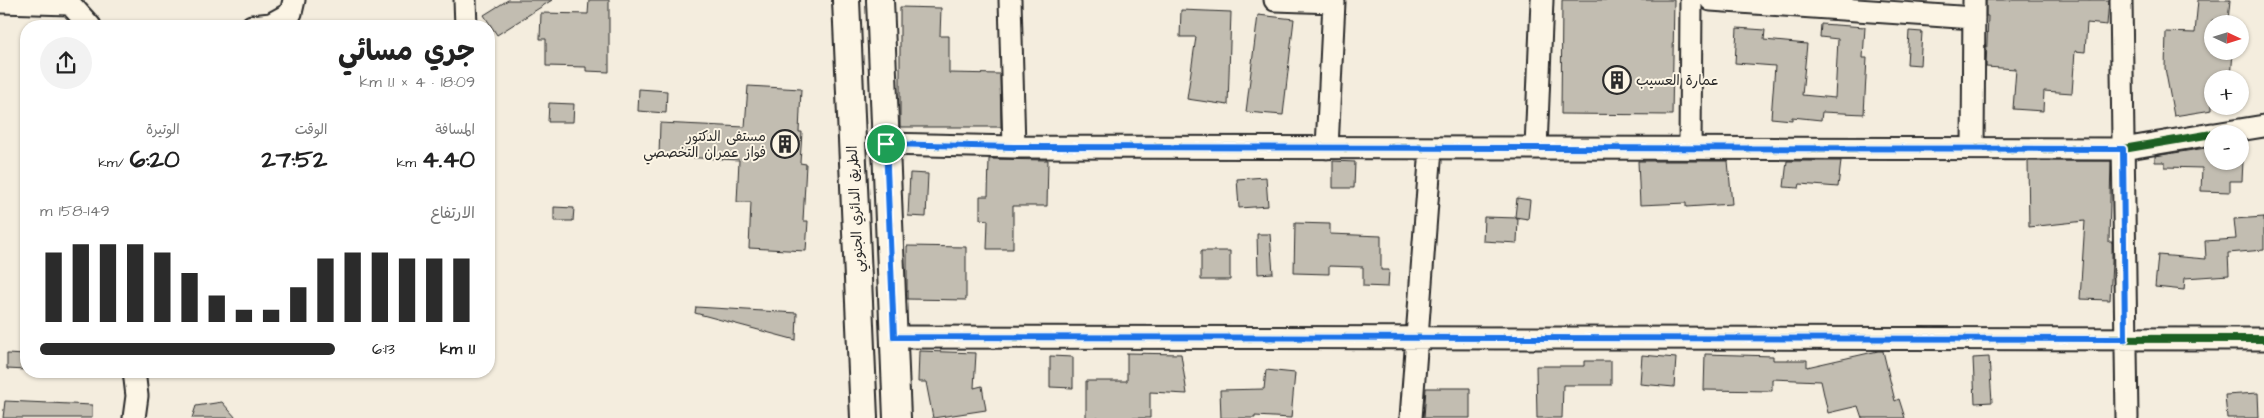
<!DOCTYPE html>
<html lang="ar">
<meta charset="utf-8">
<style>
:root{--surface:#fff;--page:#f2f2f2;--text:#222;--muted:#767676;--accent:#2b2b2b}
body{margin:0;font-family:"Architects Daughter","Playpen Sans Arabic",sans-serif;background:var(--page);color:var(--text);direction:rtl;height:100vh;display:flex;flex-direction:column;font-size:19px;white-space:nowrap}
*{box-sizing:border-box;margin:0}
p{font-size:16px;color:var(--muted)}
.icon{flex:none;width:28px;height:28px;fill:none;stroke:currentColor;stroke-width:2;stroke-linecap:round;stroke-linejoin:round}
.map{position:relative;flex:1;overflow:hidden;direction:ltr}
.panel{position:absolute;left:20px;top:20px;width:475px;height:358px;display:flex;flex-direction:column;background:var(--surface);border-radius:20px;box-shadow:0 1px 4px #0004;direction:rtl}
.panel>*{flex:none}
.needle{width:32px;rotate:94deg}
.controls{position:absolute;left:2204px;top:15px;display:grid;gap:10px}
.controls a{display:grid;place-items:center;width:45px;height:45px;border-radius:50%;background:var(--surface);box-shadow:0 1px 4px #0004;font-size:25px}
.pin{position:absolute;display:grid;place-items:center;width:42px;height:42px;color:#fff;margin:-21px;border:2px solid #fff;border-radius:50%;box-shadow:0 1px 5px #0007}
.round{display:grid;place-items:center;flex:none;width:52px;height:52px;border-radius:26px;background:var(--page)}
.overview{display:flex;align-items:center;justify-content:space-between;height:85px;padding:0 20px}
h1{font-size:28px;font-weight:700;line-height:38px}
.stats{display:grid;grid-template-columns:repeat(3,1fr);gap:8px;height:85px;padding:5px 20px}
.stats div{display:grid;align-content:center}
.stats b{font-size:25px;font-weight:700}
.stats small{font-size:14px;font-weight:400}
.stats p{font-size:14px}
.chart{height:140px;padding:10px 20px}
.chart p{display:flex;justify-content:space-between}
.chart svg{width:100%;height:90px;margin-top:5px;stroke:var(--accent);stroke-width:6}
ul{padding:0 20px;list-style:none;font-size:16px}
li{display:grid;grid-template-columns:80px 60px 1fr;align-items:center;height:38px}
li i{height:12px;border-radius:6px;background:var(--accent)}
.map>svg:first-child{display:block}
.building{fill:#c2bdb1;stroke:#2b2b2b}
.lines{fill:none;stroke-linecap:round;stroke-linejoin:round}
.minor-casing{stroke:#2b2b2b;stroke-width:25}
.major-casing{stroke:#2b2b2b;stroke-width:30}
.minor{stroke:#fcf5e5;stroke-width:21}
.major{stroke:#fcf5e5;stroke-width:26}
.cycleway-casing{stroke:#fcf5e5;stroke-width:11}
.cycleway{stroke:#1b5e20;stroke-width:8}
.route-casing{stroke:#fff;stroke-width:10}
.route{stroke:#1a73e8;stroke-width:6}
.labels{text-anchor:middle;stroke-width:4;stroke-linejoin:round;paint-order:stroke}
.poi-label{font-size:14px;fill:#2b2b2b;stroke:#fcf5e5;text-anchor:start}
.street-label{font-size:14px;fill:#2b2b2b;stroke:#fcf5e5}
</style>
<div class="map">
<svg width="2264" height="418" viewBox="0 0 2264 418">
<rect width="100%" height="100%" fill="#f4edde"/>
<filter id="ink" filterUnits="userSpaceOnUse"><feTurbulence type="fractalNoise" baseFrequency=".02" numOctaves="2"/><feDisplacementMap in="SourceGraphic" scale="10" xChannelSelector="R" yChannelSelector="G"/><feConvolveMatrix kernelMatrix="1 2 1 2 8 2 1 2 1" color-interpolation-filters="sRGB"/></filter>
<g filter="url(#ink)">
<path class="building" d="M 508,0 L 552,0 L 497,35 L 484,15 Z
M 589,0 L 609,0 L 609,72 L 586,71 L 586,67 L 546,66 L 546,39 L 540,39 L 541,13 L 588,14 Z
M 1562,0 L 1674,0 L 1672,115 L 1561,114 Z
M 1986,0 L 2109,0 L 2107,25 L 2087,23 L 2085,52 L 2075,51 L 2072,93 L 2044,91 L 2043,111 L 2013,109 L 2016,69 L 1986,67 L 1988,16 L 1986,16 Z
M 2198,0 L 2230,0 L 2228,21 L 2212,20 L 2212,51 L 2233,51 L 2231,79 L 2212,79 L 2212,110 L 2174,116 L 2165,68 L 2166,32 L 2195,33 Z
M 900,7 L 941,8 L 940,36 L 949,36 L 949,73 L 1000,74 L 1001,127 L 900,127 Z
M 1181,10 L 1231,12 L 1228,105 L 1187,99 L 1196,37 L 1180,37 Z
M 1258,15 L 1294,19 L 1283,115 L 1246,112 Z
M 1821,24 L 1865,27 L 1863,58 L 1867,58 L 1864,114 L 1822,112 L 1821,120 L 1792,117 L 1792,120 L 1771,118 L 1775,66 L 1735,63 L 1737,28 L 1765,30 L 1764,40 L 1807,44 L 1802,95 L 1835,98 L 1838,39 L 1820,37 Z
M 1909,31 L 1922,32 L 1920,65 L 1907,64 Z
M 748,86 L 801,89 L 799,132 L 802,132 L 800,163 L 806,164 L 803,221 L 808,221 L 806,251 L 749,248 L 751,202 L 737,202 L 739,160 L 659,156 L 660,123 L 745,127 Z
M 639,89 L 667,91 L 666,113 L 638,111 Z
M 549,103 L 574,104 L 573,122 L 548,122 Z
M 2212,147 L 2212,161 L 2243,161 L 2242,181 L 2230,181 L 2230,192 L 2201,191 L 2202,168 L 2165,167 L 2165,162 L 2155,162 L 2155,156 Z
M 989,159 L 1048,160 L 1047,206 L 1013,206 L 1013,249 L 987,249 L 988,220 L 980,219 L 980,196 L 988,196 Z
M 1333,161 L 1355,162 L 1354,188 L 1333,188 Z
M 1638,161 L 1728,161 L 1732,204 L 1686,207 L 1686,203 L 1640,205 Z
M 1787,161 L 1841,161 L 1838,187 L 1800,184 L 1799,188 L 1784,187 Z
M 2028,161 L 2111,161 L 2109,242 L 2112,242 L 2112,262 L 2110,300 L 2080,299 L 2085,221 L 2029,227 Z
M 910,173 L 928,174 L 926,217 L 908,216 Z
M 1266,177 L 1268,206 L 1239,208 L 1237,179 Z
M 1517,198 L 1530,200 L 1528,219 L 1515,217 Z
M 554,207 L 574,208 L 573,221 L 554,221 Z
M 1484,217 L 1518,218 L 1517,243 L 1483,241 Z
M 2264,217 L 2264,250 L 2228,253 L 2229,275 L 2185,278 L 2184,290 L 2155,287 L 2158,255 L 2206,259 L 2205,241 L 2236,239 L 2234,219 Z
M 1295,223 L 1330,224 L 1330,234 L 1381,236 L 1381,270 L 1389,270 L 1388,287 L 1363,286 L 1363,267 L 1329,266 L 1329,274 L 1294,273 Z
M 1257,234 L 1270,234 L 1273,273 L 1258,274 Z
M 907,246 L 966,247 L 966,300 L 907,299 Z
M 1201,251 L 1230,251 L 1230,280 L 1201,280 Z
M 696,307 L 797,313 L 796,340 L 695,313 Z
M 919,351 L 976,353 L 974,388 L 982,386 L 986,410 L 933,418 L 926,382 L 918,382 Z
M 1878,351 L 1883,351 L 1895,401 L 1899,399 L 1905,418 L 1862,418 L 1858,406 L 1828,413 L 1821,381 L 1772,379 L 1772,391 L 1704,390 L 1705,354 L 1773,356 L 1773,360 L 1807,360 L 1807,367 Z
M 1127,353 L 1181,354 L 1187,394 L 1150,392 L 1150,418 L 1086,418 L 1086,381 L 1127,381 Z
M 7,354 L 26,355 L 26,370 L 7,369 Z
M 1642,355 L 1676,358 L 1674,387 L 1640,384 Z
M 1050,356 L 1073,357 L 1073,388 L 1050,387 Z
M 1989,357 L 1992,402 L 1975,403 L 1973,358 Z
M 1584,361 L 1611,361 L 1611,385 L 1563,385 L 1562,418 L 1537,418 L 1536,366 L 1584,366 Z
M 1266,370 L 1295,373 L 1291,418 L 1255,416 L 1255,418 L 1221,418 L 1220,390 L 1264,389 Z
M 1426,388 L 1470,388 L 1470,418 L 1424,418 Z
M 2258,393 L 2259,418 L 2227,418 L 2225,395 Z
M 5,401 L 92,405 L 92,418 L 3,418 Z
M 222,402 L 236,418 L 192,418 L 196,406 Z"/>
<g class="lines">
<defs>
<path id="minor" d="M 465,0 L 466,26
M 1010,0 L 1014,147
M 1275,0 L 1334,2 L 1327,148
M 1711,0 L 1974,18
M 2121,0 L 2127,418
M 0,2 L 70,4 L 90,26
M 252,26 L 271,24 L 291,13 L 294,0
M 2215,134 L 2264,126
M 886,144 L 1014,147 L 2123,149 L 2212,134
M 1536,148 L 1542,0
M 1690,148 L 1691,0
M 1973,148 L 1974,0
M 894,337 L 2264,339
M 134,418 L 137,396 L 134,371
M 1411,418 L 1431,148"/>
<path id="major" d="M 846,0 L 864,418
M 880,0 L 897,418"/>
</defs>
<use href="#minor" class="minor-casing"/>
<use href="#major" class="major-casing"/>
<use href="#minor" class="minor"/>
<use href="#major" class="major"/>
<defs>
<path id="cycleway" d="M 886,144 L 1014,147 L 2123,149 L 2212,134
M 894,337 L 2264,339"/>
</defs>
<use href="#cycleway" class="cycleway-casing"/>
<use href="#cycleway" class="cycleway"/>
</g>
</g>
<g class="lines" filter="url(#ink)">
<defs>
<path id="route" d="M 886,144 L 1014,147 L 2123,149 L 2125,339 L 894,337 Z"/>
</defs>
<use href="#route" class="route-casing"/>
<use href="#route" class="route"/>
</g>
<defs>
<symbol id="building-ring" viewBox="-11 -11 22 22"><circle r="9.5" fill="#fcf5e5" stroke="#2b2b2b" stroke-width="1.5"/><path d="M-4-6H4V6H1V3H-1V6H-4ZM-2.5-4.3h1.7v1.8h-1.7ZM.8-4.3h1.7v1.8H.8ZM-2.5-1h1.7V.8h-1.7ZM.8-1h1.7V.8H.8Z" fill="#2b2b2b"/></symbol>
</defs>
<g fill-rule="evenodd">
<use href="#building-ring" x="1601" y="64" width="32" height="32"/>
<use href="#building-ring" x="769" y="128" width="32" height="32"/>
</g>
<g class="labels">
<g class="poi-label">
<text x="1636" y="85">عمارة العسيب</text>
<text x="766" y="141" text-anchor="end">مستفى الدكتور<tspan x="766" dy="16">فواز عمران التخصصي</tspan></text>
</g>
<g class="street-label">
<text transform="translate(855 209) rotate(-93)" y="5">الطريق الدائري الجنوبي</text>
</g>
</g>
</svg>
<div class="controls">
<a><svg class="needle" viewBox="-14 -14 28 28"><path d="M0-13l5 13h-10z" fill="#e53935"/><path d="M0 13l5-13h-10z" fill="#767676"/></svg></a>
<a>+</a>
<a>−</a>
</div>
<div class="pin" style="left:886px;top:144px;background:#1e9e55"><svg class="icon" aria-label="arrive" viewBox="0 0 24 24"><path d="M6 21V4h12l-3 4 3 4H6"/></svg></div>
<section class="panel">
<div class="overview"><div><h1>جري مسائي</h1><p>18:09 · 4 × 1.1 km</p></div><a class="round"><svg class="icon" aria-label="share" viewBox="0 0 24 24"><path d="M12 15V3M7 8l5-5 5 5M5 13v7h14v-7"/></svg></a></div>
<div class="stats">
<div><p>المسافة</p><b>4.40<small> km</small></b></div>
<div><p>الوقت</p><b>27:52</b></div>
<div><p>الوتيرة</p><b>6:20<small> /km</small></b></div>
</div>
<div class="chart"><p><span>الارتفاع</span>149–158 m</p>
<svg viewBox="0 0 160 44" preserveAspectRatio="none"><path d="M5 44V10M15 44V6M25 44V6M35 44V6M45 44V10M55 44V20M65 44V31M75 44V38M85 44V38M95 44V27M105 44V13M115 44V10M125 44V10M135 44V13M145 44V13M155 44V13"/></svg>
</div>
<ul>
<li><b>1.1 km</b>6:13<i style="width:100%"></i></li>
</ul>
</section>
</div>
